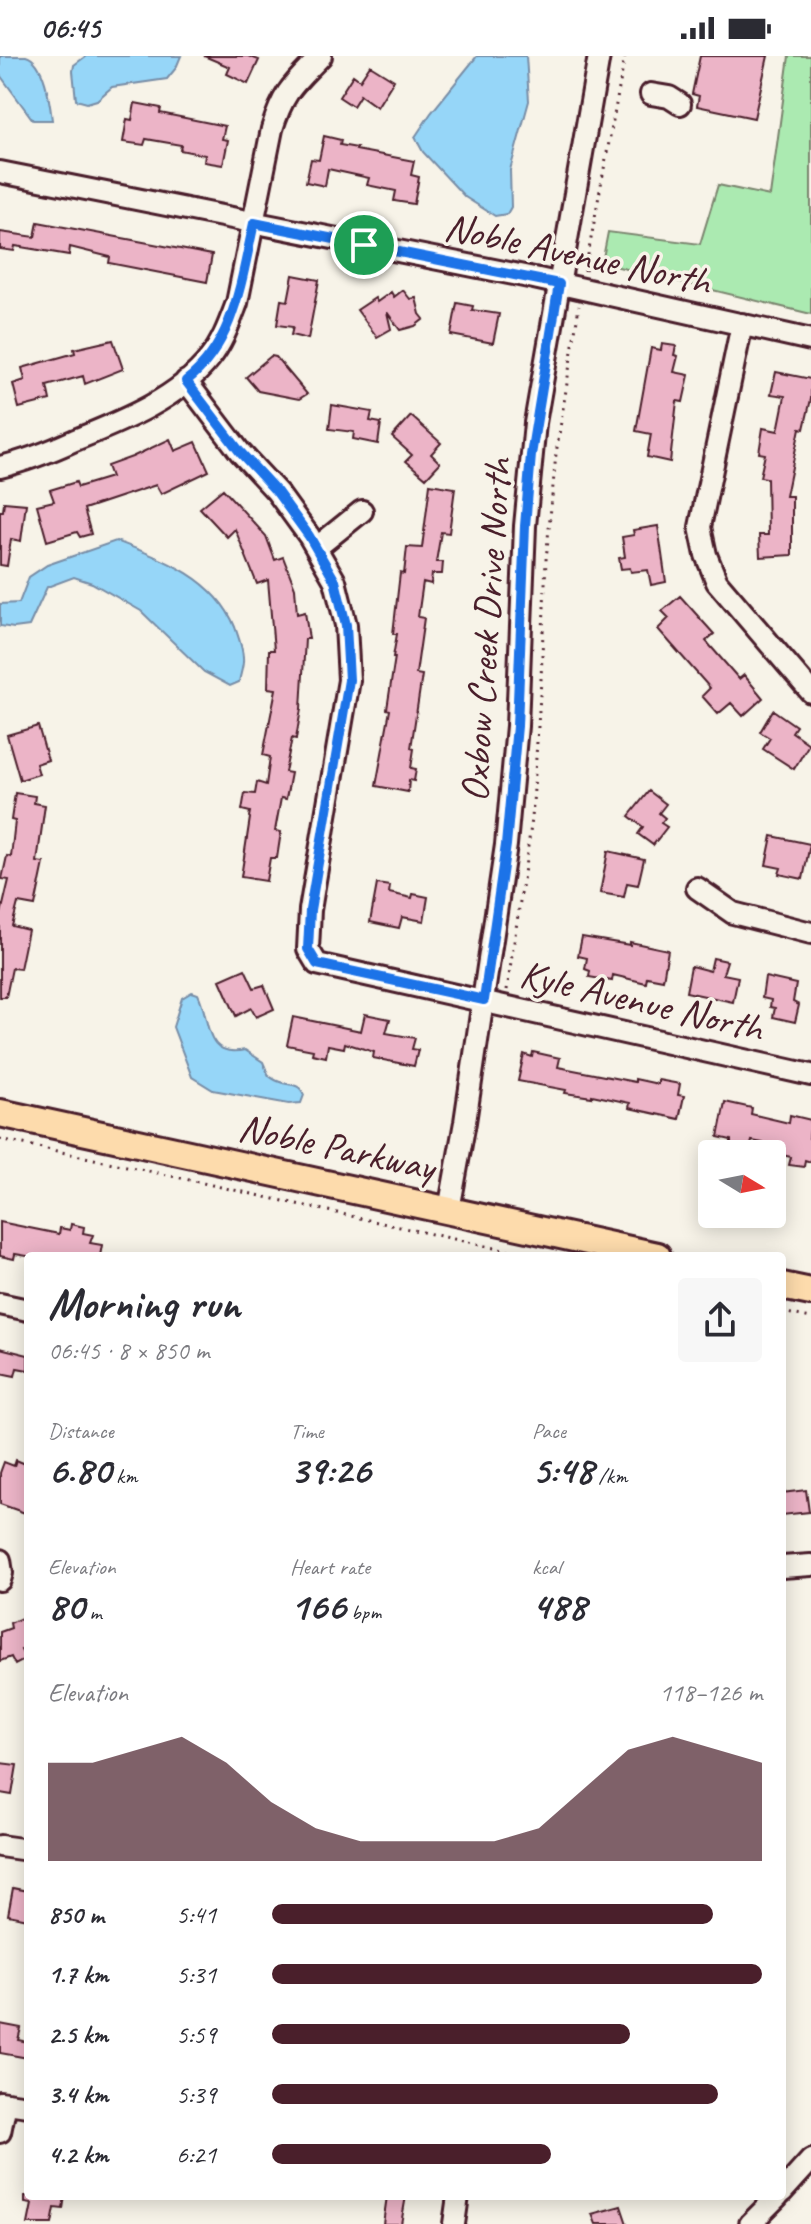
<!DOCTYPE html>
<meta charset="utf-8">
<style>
:root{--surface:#fff;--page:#f7f7f7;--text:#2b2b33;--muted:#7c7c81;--accent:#4a1f2b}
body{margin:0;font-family:Caveat,sans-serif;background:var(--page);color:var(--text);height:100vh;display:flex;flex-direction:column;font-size:30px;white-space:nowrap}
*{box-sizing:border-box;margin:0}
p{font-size:26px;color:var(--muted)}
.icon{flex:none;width:44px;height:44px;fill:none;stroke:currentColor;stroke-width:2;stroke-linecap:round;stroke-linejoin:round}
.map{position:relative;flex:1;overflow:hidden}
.sheet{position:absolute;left:24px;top:1196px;width:762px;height:948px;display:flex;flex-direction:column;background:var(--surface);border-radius:8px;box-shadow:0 4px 20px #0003}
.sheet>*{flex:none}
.needle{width:52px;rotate:100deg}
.fabs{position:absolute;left:698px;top:1084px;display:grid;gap:16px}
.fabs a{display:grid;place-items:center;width:88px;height:88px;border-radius:8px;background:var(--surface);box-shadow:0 4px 20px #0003;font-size:40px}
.pin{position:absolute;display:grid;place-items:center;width:68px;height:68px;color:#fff;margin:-34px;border:4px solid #fff;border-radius:50%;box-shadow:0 2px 8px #0007}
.round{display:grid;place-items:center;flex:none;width:84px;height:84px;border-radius:8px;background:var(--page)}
.summary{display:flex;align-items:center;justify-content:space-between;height:136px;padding:0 24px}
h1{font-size:44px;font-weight:600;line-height:60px}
.figures{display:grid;grid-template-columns:repeat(3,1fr);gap:12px;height:136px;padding:8px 24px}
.figures div{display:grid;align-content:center}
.figures b{font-size:40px;font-weight:600}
.figures small{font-size:22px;font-weight:400}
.figures p{font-size:22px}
.chart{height:224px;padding:16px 24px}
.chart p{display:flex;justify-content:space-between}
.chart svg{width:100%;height:144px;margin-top:8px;fill:var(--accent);opacity:.7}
ul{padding:0 24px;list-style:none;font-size:26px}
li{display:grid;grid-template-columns:128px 96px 1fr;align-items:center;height:60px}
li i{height:20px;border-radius:10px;background:var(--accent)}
.status{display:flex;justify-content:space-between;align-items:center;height:56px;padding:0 40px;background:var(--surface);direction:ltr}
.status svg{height:22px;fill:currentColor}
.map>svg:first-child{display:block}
.green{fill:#abeab1;stroke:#7a846e;stroke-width:2}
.water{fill:#96d6f8;stroke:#788da6;stroke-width:2}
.building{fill:#ecb4c7;stroke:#4a1f2b;stroke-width:2}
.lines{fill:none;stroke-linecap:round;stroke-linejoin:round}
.minor-casing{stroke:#4a1f2b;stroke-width:26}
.major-casing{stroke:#4a1f2b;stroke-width:32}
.path{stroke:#4a1f2b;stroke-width:3;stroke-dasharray:2 6;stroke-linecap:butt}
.minor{stroke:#f7f3e8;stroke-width:20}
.major{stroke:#fddbac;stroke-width:26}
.route-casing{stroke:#fff;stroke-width:16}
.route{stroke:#1a73e8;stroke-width:10}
.labels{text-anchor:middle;stroke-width:7;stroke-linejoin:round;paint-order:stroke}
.street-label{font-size:40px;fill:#4a1f2b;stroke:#f7f3e8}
</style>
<div class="status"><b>06:45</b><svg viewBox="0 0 49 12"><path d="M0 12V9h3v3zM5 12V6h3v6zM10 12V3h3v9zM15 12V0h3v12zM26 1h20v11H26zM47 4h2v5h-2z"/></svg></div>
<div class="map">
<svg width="811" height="2168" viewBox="0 0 811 2168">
<rect width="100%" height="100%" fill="#f7f3e8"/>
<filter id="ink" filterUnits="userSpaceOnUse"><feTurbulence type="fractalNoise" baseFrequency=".0125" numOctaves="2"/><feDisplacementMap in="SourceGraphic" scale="16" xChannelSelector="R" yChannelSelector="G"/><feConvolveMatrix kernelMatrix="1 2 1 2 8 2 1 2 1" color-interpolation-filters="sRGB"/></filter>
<g filter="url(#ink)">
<path class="green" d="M 789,0 L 811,0 L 811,258 L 602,207 L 608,176 L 700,188 L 718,129 L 770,140 Z"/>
<path class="water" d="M 0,0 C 8,0 19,0 26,0 C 45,5 50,48 52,64 L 33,64 L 0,19 Z
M 86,0 L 181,0 L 176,12 L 167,23 L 112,31 L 97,44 L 87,47 L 76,44 L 73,15 L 74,9 Z
M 477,0 L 526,0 L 529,45 L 510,114 L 511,151 L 507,158 L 495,160 L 465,141 L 423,96 L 415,81 L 431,57 Z
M 116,485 C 163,503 215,522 235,571 C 238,580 243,592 243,602 C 244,609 240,619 239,626 L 230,630 L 204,616 L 141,555 L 92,527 L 74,521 L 47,531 L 29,570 L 14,572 L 0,570 L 0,548 L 19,547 L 29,521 L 47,509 Z
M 192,936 L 198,938 C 211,964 203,1003 245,994 L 263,1006 L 269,1020 C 272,1022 276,1025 280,1026 C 290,1030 299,1026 304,1039 L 301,1047 L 289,1048 L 213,1034 L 192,1021 L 173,971 L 182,942 Z"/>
<path class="building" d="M 204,0 L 248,0 L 259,4 L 248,28 L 227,18 L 230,11 Z
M 700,0 L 768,0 L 754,62 L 697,50 L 699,40 L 692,38 Z
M 370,9 L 394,24 L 377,51 L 360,39 L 353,50 L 339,41 L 353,19 L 360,24 Z
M 135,47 L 161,52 L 160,57 L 225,70 L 222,83 L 228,84 L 223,109 L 204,106 L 205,99 L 180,94 L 181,89 L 146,83 L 144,89 L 123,86 L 127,63 L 132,64 Z
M 324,80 L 341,84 L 340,89 L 357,92 L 356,94 L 414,105 L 411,119 L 419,121 L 414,148 L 394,145 L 396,135 L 367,129 L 369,122 L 328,113 L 325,130 L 306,126 L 311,103 L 319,104 Z
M 38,166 L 212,199 L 207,226 L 109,207 L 110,201 L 70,191 L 69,199 L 15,190 L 14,195 L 0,193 L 0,176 L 35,181 Z
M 293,219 L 319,224 L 308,283 L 291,279 L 293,271 L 277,269 L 281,244 L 288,245 Z
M 403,234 L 410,243 L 416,242 L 420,258 L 424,263 L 415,270 L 400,274 L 387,256 L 391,273 L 377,281 L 357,254 L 375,242 L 377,246 L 391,236 L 394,241 Z
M 457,247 L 473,250 L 472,254 L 499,258 L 493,287 L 451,279 Z
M 113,284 L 123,313 L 85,328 L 83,320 L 47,330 L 50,344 L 19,352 L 13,328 L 25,324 L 22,312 L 75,297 L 74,293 Z
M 662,288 L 676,290 L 674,299 L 678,300 L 674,316 L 689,319 L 683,346 L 677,345 L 670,406 L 647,401 L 651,378 L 636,375 L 651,292 L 661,294 Z
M 271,300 L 276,301 L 307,338 L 299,343 L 258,335 L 246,321 Z
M 776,316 L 811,323 L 811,343 L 804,373 L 800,372 L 786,440 L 792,440 L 792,499 L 760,501 L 759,479 L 768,479 L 767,422 L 760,421 L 765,398 L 759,397 L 763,372 L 778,375 L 785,340 L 771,338 Z
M 332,349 L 372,356 L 370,365 L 381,367 L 378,388 L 353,383 L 354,376 L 329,373 Z
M 411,360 L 441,387 L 431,398 L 440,407 L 426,422 L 406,405 L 412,399 L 392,381 Z
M 170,383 L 175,395 L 196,386 L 209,415 L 161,438 L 156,429 L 84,453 L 91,478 L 80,481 L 77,476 L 47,485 L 37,449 L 54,445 L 50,434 L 76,426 L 78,431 L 111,421 L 107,410 L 132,401 Z
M 430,428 L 455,432 L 449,477 L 441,476 L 436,506 L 443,506 L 442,518 L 432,518 L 431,528 L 423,526 L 418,561 L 424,562 L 416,618 L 422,619 L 411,692 L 414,693 L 411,712 L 416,713 L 414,725 L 409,724 L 408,736 L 376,730 L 390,654 L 387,653 L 395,601 L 393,601 L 397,578 L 393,578 L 400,517 L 404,518 L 407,491 L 422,492 Z
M 223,433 L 266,480 L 275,504 L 283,501 L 295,532 L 297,558 L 305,556 L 309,583 L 305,583 L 301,653 L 296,683 L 292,682 L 285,716 L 291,717 L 286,743 L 281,742 L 275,775 L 281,776 L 277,802 L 270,802 L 266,825 L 241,821 L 250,762 L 249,761 L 250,756 L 242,754 L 245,737 L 255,738 L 257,726 L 266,729 L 270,701 L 263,699 L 276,633 L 268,632 L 269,594 L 274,594 L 268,524 L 257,528 L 235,473 L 227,481 L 200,452 Z
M 4,446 L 26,448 L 21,485 L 11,483 L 7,510 L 0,509 L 0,455 L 3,455 Z
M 658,470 L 666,526 L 651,529 L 648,514 L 631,516 L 630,512 L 621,513 L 619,502 L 625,501 L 622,481 L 634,479 L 633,474 Z
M 680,540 L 714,578 L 706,585 L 739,623 L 744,619 L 763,642 L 743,660 L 731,647 L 718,658 L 702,640 L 710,632 L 658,573 L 669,562 L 662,555 Z
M 773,654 L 796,670 L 792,676 L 809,688 L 794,713 L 763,693 L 770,682 L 760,676 Z
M 38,670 L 48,704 L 36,708 L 39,718 L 20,724 L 7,679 Z
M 649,735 L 666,748 L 659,757 L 665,762 L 661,767 L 667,771 L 653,789 L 638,778 L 643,771 L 629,760 Z
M 15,737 L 35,740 L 34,747 L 45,749 L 37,806 L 44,807 L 35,850 L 18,847 L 12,870 L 28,874 L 20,913 L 12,912 L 6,941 L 0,941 L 0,862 L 9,824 L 2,823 L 7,800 L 11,801 L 15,765 L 11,764 Z
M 772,780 L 810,788 L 803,823 L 779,818 L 781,812 L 766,809 Z
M 608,795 L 644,803 L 638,829 L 627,827 L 624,841 L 600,837 Z
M 377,828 L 390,830 L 389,837 L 412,842 L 413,838 L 428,841 L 424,865 L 402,861 L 399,872 L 370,866 Z
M 582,881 L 630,889 L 630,886 L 668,894 L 663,924 L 647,921 L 646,927 L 613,919 L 612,925 L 589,921 L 590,915 L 585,913 L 587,902 L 578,900 Z
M 713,902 L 727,905 L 723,918 L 738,921 L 733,946 L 686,936 L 691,910 L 710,915 Z
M 245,913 L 254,932 L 264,929 L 274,953 L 256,961 L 251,952 L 236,960 L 220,924 Z
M 765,921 L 796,928 L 793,946 L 799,949 L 795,966 L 773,961 L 775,952 L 770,951 L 771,944 L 762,942 Z
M 365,958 L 390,963 L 386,977 L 415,982 L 412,993 L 418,994 L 414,1010 L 373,1002 L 374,996 L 345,987 L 344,992 L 328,989 L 326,1001 L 312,998 L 313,994 L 287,989 L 293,961 L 361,975 Z
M 533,996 L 560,1002 L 558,1011 L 635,1026 L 635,1023 L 658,1028 L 658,1024 L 680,1028 L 678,1039 L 684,1040 L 679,1063 L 629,1052 L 630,1047 L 592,1039 L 592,1041 L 565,1037 L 566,1034 L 518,1025 L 524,998 L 532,1001 Z
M 725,1046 L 752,1052 L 751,1058 L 789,1067 L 790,1059 L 811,1064 L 809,1082 L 811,1082 L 811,1106 L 805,1104 L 804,1111 L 789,1109 L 791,1101 L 782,1099 L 784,1091 L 752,1085 L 750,1093 L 731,1089 L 731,1084 L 718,1081 Z
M 0,1166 L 59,1178 L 60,1172 L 70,1174 L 71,1168 L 84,1171 L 83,1177 L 93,1179 L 90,1187 L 102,1189 L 100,1200 L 27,1200 L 15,1198 L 14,1203 L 0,1200 Z
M 0,1292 L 28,1299 L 28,1314 L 17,1312 L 15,1320 L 0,1317 Z
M 16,1404 L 28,1409 L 28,1458 L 0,1448 L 0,1417 L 4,1406 L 14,1410 Z
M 806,1434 L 809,1456 L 782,1459 L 782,1437 Z
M 28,1559 L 28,1591 L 21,1594 L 26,1603 L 15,1609 L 11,1601 L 0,1605 L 0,1576 L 11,1572 L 10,1567 Z
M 0,1707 L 17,1709 L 12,1739 L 0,1737 Z
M 13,1832 L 28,1835 L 28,1863 L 8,1859 Z
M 0,1968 L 21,1972 L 18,1984 L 28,1986 L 28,2002 L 0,1997 Z
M 25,2140 L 65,2140 L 63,2153 L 55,2152 L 52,2168 L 28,2168 L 32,2148 L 25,2147 Z
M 387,2140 L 406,2140 L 401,2168 L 383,2168 Z
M 621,2150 L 627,2168 L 596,2168 L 592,2158 Z"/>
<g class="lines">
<defs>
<path id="minor" d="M 651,38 L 669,41 L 680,48
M 0,116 L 534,222 L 811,284
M 742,268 L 700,471 L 706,499 L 717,526 L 811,636
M 186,325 L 240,396 L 277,436 L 309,480 L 335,525 L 346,569 L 349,624 L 310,854 L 308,893 L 317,908 L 811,1019
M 0,411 C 26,405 51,395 75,384 C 122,365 178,343 210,302 C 223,286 230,265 237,247 L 272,73 C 284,34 294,28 321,0
M 316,492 L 362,455
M 697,832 L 733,857 L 811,877
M 449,1154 L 465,1066 L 506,789 L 517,670 L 525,470 L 535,367 L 599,0
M 0,1248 L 28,1254
M 0,1504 L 2,1517 L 0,1524
M 782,1511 L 811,1509
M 0,1790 L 28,1794
M 0,2046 L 28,2050
M 0,2076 L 6,2047
M 782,2136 L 811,2104
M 454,2168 L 458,2140
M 750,2168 L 778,2140"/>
<path id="major" d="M 0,1057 L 657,1200
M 782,1230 L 811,1236"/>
</defs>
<use href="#minor" class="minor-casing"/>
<use href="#major" class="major-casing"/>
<path class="path" d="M 585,215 L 625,0
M 507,934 L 532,763 L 541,624 L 546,504 L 556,398 L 579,250
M 0,1083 L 113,1107 L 530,1200
M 782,1256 L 811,1262"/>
<use href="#minor" class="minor"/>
<use href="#major" class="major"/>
</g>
</g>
<g class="lines" filter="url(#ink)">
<defs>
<path id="route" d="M 254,167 L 559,228 L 531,399 L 525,470 L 517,670 L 506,789 L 484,944 L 317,908 L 308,893 L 310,854 L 349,624 L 346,569 L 335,525 L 309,480 L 277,436 L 240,396 L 186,325 C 235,287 241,224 254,167 Z"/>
</defs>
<use href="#route" class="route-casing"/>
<use href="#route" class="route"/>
</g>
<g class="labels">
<g class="street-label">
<text transform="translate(578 197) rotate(12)" y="14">Noble Avenue North</text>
<text transform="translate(485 574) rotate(-86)" y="14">Oxbow Creek Drive North</text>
<text transform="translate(642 944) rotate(13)" y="14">Kyle Avenue North</text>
<text transform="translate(337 1090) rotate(12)" y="14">Noble Parkway</text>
</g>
</g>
</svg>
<div class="fabs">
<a><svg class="needle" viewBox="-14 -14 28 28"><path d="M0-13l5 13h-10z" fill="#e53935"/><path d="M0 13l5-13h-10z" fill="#7c7c81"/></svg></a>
</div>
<div class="pin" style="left:364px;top:189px;background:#1e9e55"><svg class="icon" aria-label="arrive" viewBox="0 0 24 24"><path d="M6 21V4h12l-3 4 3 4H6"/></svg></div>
<section class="sheet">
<div class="summary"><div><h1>Morning run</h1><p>06:45 · 8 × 850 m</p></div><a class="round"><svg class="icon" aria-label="share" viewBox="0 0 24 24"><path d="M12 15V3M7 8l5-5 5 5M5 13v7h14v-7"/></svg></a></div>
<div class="figures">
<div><p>Distance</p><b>6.80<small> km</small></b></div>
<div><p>Time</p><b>39:26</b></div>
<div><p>Pace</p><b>5:48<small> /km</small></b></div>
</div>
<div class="figures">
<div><p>Elevation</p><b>80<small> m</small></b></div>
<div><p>Heart rate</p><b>166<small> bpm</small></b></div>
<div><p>kcal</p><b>488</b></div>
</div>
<div class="chart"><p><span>Elevation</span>118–126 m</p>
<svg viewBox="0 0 160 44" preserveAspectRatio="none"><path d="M0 44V14L10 14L20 10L30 6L40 14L50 26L60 34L70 38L80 38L90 38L100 38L110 34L120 22L130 10L140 6L150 10L160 14V44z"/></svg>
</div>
<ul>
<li><b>850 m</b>5:41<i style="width:90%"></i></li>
<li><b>1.7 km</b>5:31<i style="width:100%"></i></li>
<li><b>2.5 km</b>5:59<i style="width:73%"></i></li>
<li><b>3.4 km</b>5:39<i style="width:91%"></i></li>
<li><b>4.2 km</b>6:21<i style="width:57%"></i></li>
</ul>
</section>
</div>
